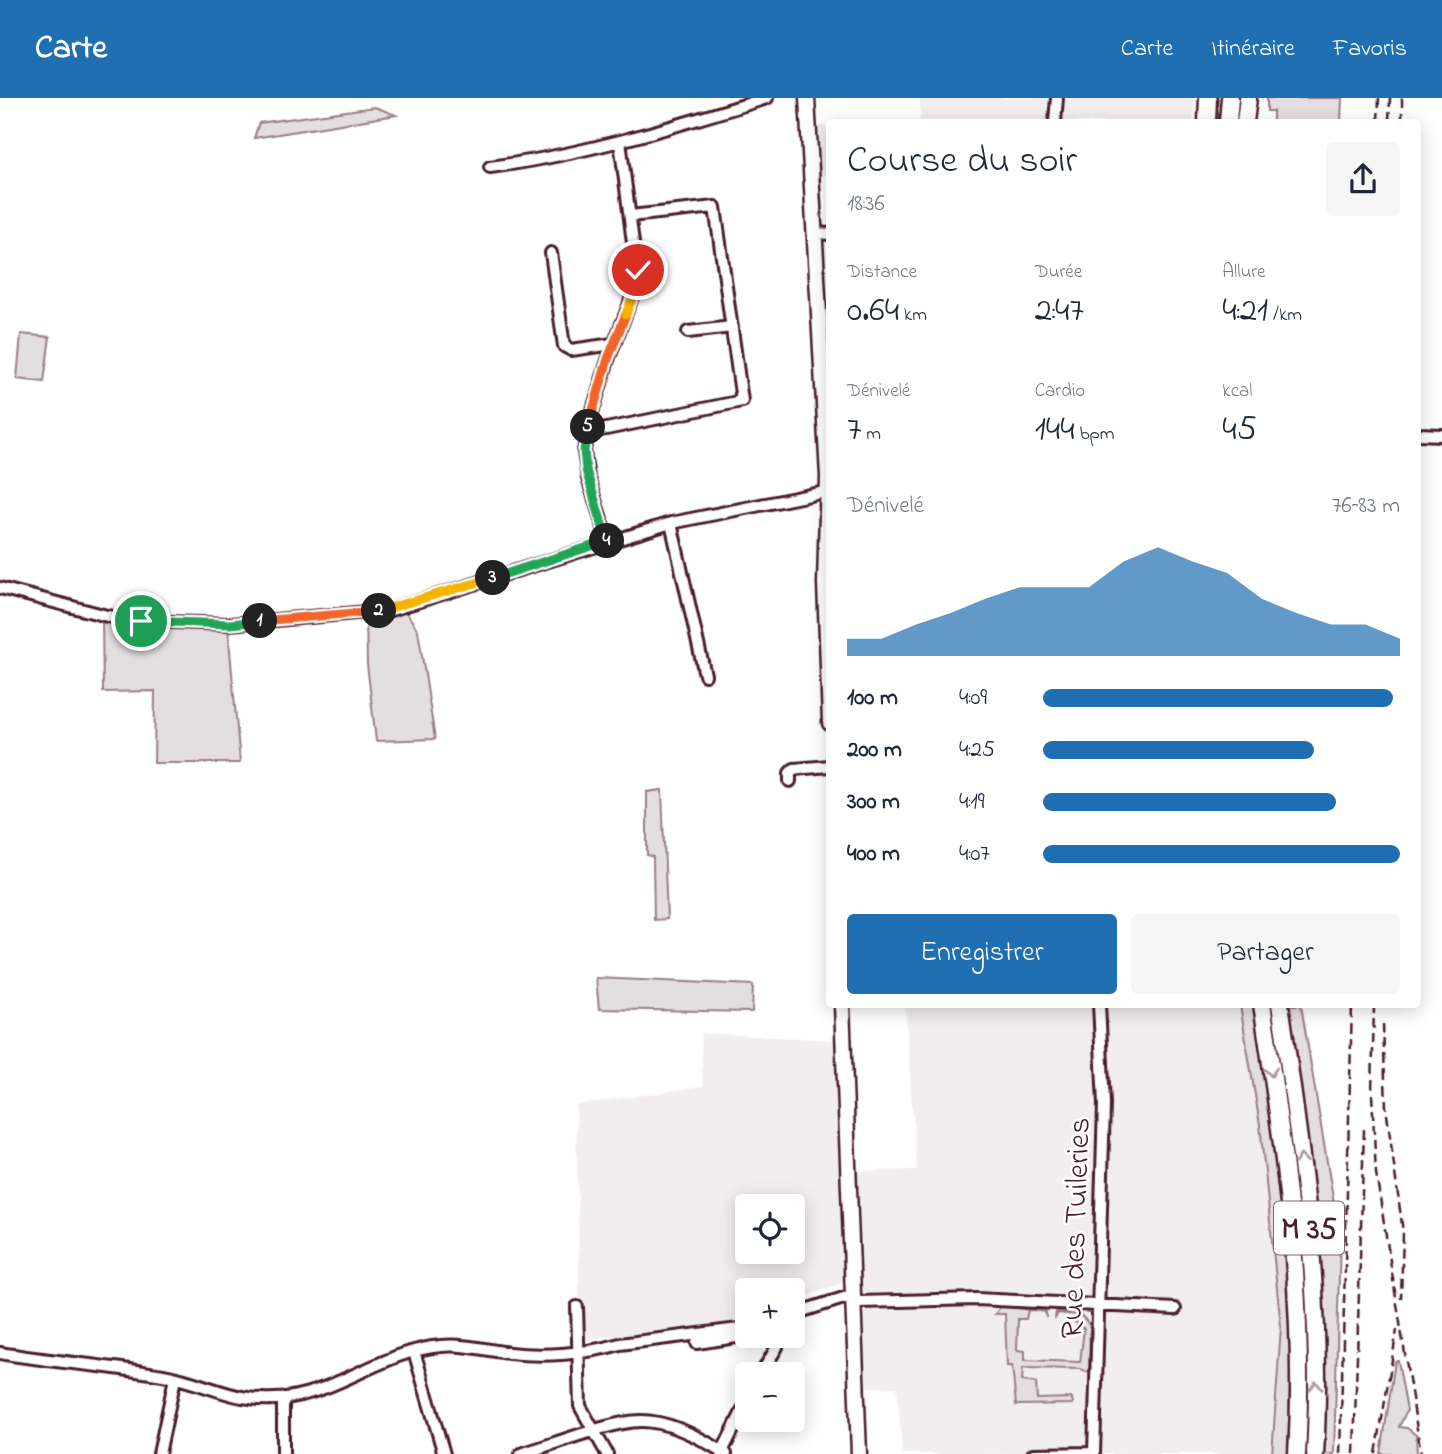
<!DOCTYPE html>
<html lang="fr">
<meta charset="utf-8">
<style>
:root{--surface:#fff;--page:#f6f6f7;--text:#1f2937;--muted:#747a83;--accent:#1f6fb2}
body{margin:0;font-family:"Indie Flower",sans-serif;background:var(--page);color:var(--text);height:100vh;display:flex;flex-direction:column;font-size:26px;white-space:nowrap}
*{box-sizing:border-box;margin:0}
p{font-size:23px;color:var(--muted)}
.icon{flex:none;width:38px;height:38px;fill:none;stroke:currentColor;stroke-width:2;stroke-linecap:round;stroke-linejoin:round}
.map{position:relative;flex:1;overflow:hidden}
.drawer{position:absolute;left:826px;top:21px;width:595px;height:889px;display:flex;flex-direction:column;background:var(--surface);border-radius:7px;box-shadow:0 4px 18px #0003}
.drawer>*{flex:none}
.tools{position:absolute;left:735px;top:1096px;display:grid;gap:14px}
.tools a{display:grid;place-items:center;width:70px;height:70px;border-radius:7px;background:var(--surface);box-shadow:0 4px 18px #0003;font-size:35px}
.pin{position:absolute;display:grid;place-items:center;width:60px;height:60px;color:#fff;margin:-30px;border:4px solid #fff;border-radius:50%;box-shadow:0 2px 7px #0007}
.km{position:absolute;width:35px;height:35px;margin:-18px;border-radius:50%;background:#222;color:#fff;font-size:19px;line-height:35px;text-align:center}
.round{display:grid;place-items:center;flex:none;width:74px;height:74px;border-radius:7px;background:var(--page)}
.overview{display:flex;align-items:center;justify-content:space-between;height:119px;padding:0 21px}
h1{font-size:38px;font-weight:600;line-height:52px}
.figures{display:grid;grid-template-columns:repeat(3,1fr);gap:10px;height:119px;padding:7px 21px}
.figures div{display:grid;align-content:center}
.figures b{font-size:35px;font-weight:600}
.figures small{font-size:19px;font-weight:400}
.figures p{font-size:19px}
.chart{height:196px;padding:14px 21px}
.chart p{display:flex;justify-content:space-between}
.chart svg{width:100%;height:126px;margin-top:7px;fill:var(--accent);opacity:.7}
.button{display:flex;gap:14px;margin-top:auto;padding:14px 21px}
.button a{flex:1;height:80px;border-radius:7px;background:var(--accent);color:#fff;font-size:28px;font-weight:600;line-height:80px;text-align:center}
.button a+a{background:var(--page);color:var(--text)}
ul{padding:0 21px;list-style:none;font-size:23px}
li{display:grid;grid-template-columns:112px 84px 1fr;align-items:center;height:52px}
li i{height:18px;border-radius:9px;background:var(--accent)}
header{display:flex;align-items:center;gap:42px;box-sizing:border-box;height:98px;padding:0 35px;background:var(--accent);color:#fff}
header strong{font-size:33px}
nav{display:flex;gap:38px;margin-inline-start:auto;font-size:24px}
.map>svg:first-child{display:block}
.built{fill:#f2eeef;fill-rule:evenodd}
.green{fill:#e5dee0;stroke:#987e86;stroke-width:2}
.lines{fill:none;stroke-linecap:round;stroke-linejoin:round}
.minor-casing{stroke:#4a1f2b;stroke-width:16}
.major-casing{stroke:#4a1f2b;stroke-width:19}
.highway-casing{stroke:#4a1f2b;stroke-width:21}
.minor{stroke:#fff;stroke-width:10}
.major{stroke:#fff;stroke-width:14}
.highway{stroke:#fff;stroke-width:16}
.rail{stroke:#4a1f2b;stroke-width:2.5;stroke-dasharray:10 5;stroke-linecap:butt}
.oneway{stroke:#ae9aa0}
.split-1-casing{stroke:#fff;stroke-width:14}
.split-2-casing{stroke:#fff;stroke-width:14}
.split-3-casing{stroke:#fff;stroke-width:14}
.split-4-casing{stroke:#fff;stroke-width:14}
.split-5-casing{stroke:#fff;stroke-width:14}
.split-6-casing{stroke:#fff;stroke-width:14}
.split-7-casing{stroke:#fff;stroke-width:14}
.split-1{stroke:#22a559;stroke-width:9}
.split-2{stroke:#f0652b;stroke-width:9}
.split-3{stroke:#f5b400;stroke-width:9}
.split-4{stroke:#22a559;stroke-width:9}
.split-5{stroke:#22a559;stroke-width:9}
.split-6{stroke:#f0652b;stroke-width:9}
.split-7{stroke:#f5b400;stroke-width:9}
.labels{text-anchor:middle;stroke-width:5;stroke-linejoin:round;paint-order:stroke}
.shield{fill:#fff;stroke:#80626b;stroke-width:2}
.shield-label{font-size:30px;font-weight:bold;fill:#4a1f2b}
.street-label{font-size:32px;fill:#4a1f2b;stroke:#fff}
</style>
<header>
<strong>Carte</strong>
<nav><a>Carte</a><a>Itinéraire</a><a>Favoris</a></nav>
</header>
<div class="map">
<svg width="1442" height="1356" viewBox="0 0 1442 1356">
<rect width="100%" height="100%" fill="#fff"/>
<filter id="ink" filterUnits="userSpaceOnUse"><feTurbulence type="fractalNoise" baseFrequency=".0143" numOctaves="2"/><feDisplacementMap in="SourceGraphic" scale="14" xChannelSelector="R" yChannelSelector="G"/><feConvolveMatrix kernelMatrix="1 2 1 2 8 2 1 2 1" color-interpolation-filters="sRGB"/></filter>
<g filter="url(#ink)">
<path class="built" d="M 920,0 L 1196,0 L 1193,24 L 897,24 L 920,23 Z
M 817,28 L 829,28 L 829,77 L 820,77 Z
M 905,907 L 1240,907 L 1260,1027 L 1281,1229 L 1272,1356 L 902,1356 L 897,1289 L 860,1290 L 848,1183 L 793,1203 L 793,1192 L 747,1192 L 747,1220 L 731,1226 L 580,1242 L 576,1007 L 703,988 L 701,935 L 835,942 L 843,1073 L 917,1072 ZM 747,1108 L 793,1108 L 793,1153 L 747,1153 Z"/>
<path class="green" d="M 1267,0 L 1342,0 L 1341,24 L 1273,24 L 1273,13 L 1267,13 Z
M 375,9 L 396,17 L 254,40 L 259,25 Z
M 21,236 L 50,239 L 44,284 L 17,281 Z
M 406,514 L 418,532 L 435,641 L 376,643 L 367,566 L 366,518 Z
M 102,520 L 228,530 L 240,665 L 154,665 L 155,593 L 103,594 Z
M 662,692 L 667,821 L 654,822 L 653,759 L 647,757 L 647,694 Z
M 596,880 L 753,887 L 752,914 L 599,911 Z
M 1240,907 L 1301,907 L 1340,1142 L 1334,1356 L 1272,1356 L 1281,1229 L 1260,1027 Z
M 1001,1208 L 1046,1214 L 1046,1220 L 1045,1213 L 1028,1212 L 1026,1221 L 1018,1221 L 1017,1252 L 1025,1253 L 1025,1262 L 1080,1264 L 1084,1231 L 1075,1224 L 1075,1217 L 1058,1215 L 1055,1221 L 1056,1214 L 1078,1214 L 1090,1227 L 1089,1275 L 1081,1271 L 1023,1270 L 1022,1283 L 1036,1285 L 1037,1301 L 1072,1300 L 1073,1306 L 1016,1307 L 1012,1268 L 1007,1268 L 1005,1216 L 995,1216 Z
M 1395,1263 L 1398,1263 L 1407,1312 L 1399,1329 L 1407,1330 L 1416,1337 L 1417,1356 L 1381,1356 Z"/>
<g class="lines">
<defs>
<path id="minor" d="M 1055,24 L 1057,0
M 490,69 C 584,57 676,28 767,0
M 815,135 L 830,136
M 551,155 L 564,248 L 571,252 L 613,246
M 688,234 L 732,229
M 587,335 L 742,303 L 715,109 L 630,118
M 1418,336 L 1442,337
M 671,425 L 705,577
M 608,443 L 588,380 L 584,353 L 589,325 L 608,262 L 638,184 L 620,43
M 0,490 L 107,518 L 141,523 L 230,526 L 390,512 L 671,425 L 830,393
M 790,683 L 790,675 L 794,671 L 830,668
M 577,1209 L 580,1308 L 607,1356
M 793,1216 L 847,1199 L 859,1204 L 977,1201 L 1175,1211
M 697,1245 L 749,1237
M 414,1253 L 444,1356
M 0,1255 C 54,1264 109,1268 163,1277 C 209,1285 235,1307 286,1300 C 342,1292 384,1253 441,1248 C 465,1246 486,1252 509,1255 C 544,1259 586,1256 620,1246 L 747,1230
M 761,1276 L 777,1249 L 779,1237
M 159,1356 L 175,1280
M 283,1356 L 283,1300
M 521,1356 C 552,1347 612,1323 641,1323 C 669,1323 703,1341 726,1356
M 721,1356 L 747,1304
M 1033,1356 L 1094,1355
M 1094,1356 L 1104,1006 L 1099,906"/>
<path id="major" d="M 807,0 L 828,378 L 825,485 L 830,625
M 842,906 L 859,1356"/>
<path id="highway" d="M 1207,24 L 1208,0
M 1228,24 L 1230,0
M 1245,24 L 1248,0
M 1262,906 C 1285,1055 1306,1206 1297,1356
M 1280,906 C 1302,1055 1324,1206 1315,1356"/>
</defs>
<use href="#minor" class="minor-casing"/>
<use href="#major" class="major-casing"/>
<use href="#highway" class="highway-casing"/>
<use href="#minor" class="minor"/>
<use href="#major" class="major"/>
<use href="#highway" class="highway"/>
<path class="rail" d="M 1378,24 L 1379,0
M 1389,24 L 1390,0
M 1402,24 L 1402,0
M 1374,906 L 1372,996 L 1376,1075 L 1421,1356
M 1383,926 L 1386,1009 L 1403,1134 L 1401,1201
M 1340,1356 L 1352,906
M 1354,1356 L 1364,1031
M 1376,1356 L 1397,1232"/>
</g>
<defs><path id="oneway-chevron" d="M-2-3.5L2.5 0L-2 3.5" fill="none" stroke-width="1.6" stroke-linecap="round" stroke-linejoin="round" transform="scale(1.75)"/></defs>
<g class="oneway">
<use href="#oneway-chevron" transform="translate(1271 974) rotate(83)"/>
<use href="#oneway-chevron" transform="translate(1301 1061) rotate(-96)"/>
<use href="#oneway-chevron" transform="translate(1316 1288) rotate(-90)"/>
</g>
</g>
<g class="lines" filter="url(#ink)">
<defs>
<path id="split-1" d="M 141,523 L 230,526 L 260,523"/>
<path id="split-2" d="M 260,523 L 379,513"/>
<path id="split-3" d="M 379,513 L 493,480"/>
<path id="split-4" d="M 493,480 L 607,443"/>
<path id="split-5" d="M 588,329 L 584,353 L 586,372 L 607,443"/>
<path id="split-6" d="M 588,329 L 608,261 L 626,216"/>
<path id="split-7" d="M 626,216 L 636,191 L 638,172"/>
</defs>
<use href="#split-1" class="split-1-casing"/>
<use href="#split-2" class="split-2-casing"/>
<use href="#split-3" class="split-3-casing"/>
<use href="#split-4" class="split-4-casing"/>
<use href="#split-5" class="split-5-casing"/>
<use href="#split-6" class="split-6-casing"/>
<use href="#split-7" class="split-7-casing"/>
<use href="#split-1" class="split-1"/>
<use href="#split-2" class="split-2"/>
<use href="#split-3" class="split-3"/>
<use href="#split-4" class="split-4"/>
<use href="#split-5" class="split-5"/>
<use href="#split-6" class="split-6"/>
<use href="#split-7" class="split-7"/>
</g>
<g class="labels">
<rect class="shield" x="1274" y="1103.5" width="70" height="53" rx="5"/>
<g class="shield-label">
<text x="1309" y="1140">M 35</text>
</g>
<g class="street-label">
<text transform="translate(1074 1130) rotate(-88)" y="11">Rue des Tuileries</text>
</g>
</g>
</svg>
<div class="tools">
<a><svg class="icon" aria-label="locate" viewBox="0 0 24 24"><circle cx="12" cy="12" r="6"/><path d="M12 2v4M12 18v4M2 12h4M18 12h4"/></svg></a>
<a>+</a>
<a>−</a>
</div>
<div class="pin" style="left:141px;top:523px;background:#1e9e55"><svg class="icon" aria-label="arrive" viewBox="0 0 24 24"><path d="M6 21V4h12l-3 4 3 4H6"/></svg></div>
<div class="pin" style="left:638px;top:172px;background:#d93025"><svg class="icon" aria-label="check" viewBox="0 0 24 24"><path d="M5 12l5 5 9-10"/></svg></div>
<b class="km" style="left:260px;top:523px">1</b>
<b class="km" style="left:379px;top:513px">2</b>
<b class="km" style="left:493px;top:480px">3</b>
<b class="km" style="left:607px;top:443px">4</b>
<b class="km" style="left:588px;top:329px">5</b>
<section class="drawer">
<div class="overview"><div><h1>Course du soir</h1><p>18:36</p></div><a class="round"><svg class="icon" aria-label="share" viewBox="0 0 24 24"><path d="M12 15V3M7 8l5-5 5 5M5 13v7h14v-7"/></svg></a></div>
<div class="figures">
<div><p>Distance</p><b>0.64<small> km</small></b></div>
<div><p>Durée</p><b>2:47</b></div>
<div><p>Allure</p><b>4:21<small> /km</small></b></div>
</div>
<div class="figures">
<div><p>Dénivelé</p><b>7<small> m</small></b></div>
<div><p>Cardio</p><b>144<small> bpm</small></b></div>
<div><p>kcal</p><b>45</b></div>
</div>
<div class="chart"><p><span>Dénivelé</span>76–83 m</p>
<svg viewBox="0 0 160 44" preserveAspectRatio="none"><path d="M0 44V38L10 38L20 33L30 29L40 24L50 20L60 20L70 20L80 11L90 6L100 11L110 15L120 24L130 29L140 33L150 33L160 38V44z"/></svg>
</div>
<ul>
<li><b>100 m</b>4:09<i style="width:98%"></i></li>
<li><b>200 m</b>4:25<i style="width:76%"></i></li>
<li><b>300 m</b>4:19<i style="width:82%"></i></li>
<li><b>400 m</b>4:07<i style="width:100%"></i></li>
</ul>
<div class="button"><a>Enregistrer</a><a>Partager</a></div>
</section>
</div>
